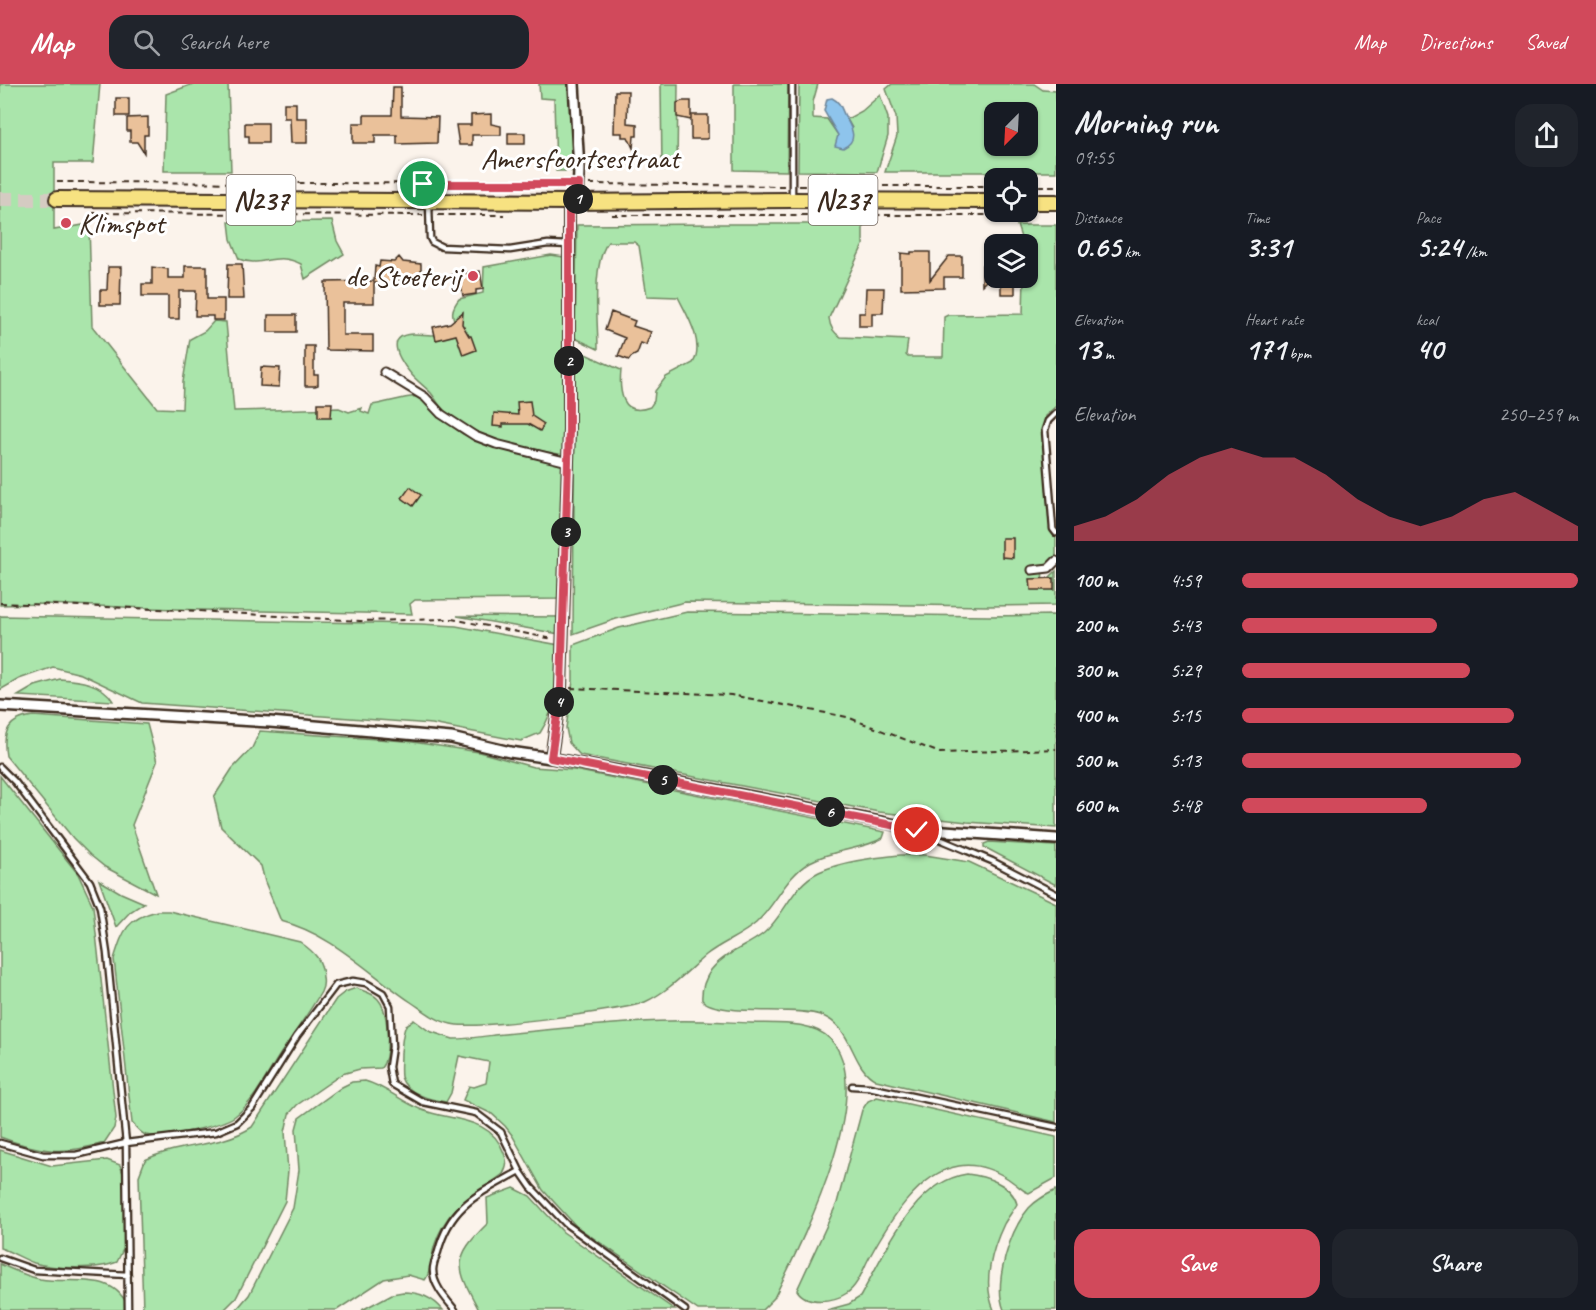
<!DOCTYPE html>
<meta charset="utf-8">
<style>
:root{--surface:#171b24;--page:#20242c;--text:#f1f3f6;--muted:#9ea1a6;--accent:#d1495b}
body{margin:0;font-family:Caveat,sans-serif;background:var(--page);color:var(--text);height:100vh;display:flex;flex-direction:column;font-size:22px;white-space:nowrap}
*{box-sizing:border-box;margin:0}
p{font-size:20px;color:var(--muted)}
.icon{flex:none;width:33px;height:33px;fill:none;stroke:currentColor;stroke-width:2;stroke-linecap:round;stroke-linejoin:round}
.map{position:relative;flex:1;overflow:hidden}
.sheet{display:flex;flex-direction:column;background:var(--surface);width:540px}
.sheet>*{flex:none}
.needle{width:39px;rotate:204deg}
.fabs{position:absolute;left:984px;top:18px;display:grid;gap:12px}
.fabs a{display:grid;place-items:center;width:54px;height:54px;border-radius:12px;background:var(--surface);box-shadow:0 2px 4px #0004;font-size:30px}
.pin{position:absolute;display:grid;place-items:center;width:51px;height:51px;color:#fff;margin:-26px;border:3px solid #fff;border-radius:50%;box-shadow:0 2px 6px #0007}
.km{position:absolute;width:30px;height:30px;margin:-15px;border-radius:50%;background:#222;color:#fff;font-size:16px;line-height:30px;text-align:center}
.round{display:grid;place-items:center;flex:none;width:63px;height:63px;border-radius:18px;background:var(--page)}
.overview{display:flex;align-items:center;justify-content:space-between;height:102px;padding:0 18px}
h1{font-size:33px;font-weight:700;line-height:45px}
.stats{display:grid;grid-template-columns:repeat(3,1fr);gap:9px;height:102px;padding:6px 18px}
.stats div{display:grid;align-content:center}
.stats b{font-size:30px;font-weight:700}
.stats small{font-size:16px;font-weight:400}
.stats p{font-size:16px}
.chart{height:168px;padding:12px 18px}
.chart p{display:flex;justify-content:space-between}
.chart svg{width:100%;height:108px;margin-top:6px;fill:var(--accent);opacity:.7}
.action{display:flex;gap:12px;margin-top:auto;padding:12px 18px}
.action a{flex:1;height:69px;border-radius:18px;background:var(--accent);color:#fff;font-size:24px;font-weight:700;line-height:69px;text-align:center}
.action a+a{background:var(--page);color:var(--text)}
ul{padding:0 18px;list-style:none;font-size:20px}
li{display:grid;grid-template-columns:96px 72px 1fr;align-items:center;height:45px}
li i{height:15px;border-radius:8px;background:var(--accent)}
header{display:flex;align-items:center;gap:36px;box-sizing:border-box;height:84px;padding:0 30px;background:var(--accent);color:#fff}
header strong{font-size:28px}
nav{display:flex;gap:33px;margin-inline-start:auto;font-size:21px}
.search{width:420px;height:54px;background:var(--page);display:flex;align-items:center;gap:15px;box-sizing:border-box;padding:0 21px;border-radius:18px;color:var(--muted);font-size:22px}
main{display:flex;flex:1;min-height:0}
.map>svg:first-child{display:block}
.green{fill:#aae5ab;stroke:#728864;stroke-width:1.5;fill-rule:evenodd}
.water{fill:#8ec4ec;stroke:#6d869a;stroke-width:1.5}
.building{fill:#eac19a;stroke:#3b2a1e;stroke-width:1.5}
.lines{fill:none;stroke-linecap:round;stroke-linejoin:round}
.primary-tunnel{stroke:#d5cbc2;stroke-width:14;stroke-dasharray:14 7;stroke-linecap:butt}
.service-casing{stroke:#3b2a1e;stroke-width:9}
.pedestrian-casing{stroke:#3b2a1e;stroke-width:11}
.minor-casing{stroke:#3b2a1e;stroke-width:14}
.primary-casing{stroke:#3b2a1e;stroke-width:18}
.path{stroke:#3b2a1e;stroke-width:2;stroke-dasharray:6 4.5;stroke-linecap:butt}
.service{stroke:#fff;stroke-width:4.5}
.pedestrian{stroke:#fff;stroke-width:7}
.minor{stroke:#fff;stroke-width:9}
.primary{stroke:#f7e281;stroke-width:14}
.route-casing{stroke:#fff;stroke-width:12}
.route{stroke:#d1495b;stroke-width:8}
.poi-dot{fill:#d1495b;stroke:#fff;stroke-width:2}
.labels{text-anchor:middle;stroke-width:6;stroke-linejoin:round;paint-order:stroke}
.shield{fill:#fff;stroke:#766a62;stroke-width:1.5}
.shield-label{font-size:28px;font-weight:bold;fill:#3b2a1e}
.street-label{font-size:30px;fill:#3b2a1e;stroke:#fff}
.poi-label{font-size:30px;fill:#3b2a1e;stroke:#fff;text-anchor:start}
</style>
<header>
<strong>Map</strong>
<div class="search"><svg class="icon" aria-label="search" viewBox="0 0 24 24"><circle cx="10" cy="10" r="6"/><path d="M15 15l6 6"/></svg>Search here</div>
<nav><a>Map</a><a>Directions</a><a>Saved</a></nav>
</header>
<main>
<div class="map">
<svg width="1056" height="1226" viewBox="0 0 1056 1226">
<rect width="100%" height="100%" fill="#fbf3eb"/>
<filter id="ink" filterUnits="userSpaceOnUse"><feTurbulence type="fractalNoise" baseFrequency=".0167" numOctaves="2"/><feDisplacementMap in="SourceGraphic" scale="12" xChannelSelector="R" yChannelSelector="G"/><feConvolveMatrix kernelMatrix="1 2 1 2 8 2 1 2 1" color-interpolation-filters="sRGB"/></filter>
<g filter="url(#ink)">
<path class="green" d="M 0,0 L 100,0 L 93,79 L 54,79 L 54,146 L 89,140 L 92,242 L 157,324 L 182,325 L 183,298 L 190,255 L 205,247 L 214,237 L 226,238 L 234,327 L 339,324 L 349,328 L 362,324 L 361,327 L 369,330 L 372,321 C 383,320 410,311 416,313 C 426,316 449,342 463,350 C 494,367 530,371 564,380 L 562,515 L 415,516 L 410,520 L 412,530 L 201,526 L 45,520 L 0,521 Z
M 193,0 L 228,0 L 231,87 L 164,87 L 166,10 Z
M 539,0 L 571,0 L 573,87 L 556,87 L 554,15 L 540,14 Z
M 661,0 L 678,0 L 677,86 L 662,86 Z
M 734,0 L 788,0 L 787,87 L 734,86 Z
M 799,0 L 818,0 L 813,18 L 813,34 L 827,35 L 838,51 L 838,55 L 852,44 L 847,35 L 862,27 L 880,11 L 888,34 L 888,52 L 877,88 L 798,87 Z
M 892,0 L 1034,0 L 1043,6 L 1056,7 L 1056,88 L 885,88 L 897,52 L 896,33 L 886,5 ZM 994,28 L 1028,28 L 1028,62 L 994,62 Z
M 332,137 L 337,157 L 344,170 L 305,195 L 301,180 C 274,166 261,185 239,175 L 231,155 L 229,138 Z
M 719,140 L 863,140 L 863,161 L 829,234 C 830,243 833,249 841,253 L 908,256 L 906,271 L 908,273 L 943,273 L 944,233 L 948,231 L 1023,230 L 1024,194 L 1028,194 L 1028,160 L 1023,160 L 1017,141 L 1056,141 L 1056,322 L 1045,332 L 1044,343 L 1052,443 L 1056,450 L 1056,474 L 1043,483 L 1042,501 L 1056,487 L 1056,521 L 989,522 L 685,518 L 616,535 L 573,550 L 575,269 L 581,268 L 621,286 C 619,306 621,334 650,323 L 654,317 L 655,307 L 666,293 L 693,279 C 705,259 687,231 678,213 L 647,212 L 639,162 L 634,158 L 608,158 C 591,181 598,236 598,265 L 575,254 L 577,141 Z
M 551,171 L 564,173 L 564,371 C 523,363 477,357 445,327 C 439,322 436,315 431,309 C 424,302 417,297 411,290 C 405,283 393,267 397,257 C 404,244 429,254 440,250 C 446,248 452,244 457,241 C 450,231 452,224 459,215 L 483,209 L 484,183 Z
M 687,528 L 989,532 L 1056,531 L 1056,744 L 967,738 L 879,728 L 580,671 L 569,659 L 566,644 L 573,597 L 573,561 L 619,544 Z
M 0,532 L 421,540 L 456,542 L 559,561 C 560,594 558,621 540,649 L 521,657 L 432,640 L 142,619 L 81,590 L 53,583 L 19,595 L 0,606 Z
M 457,532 L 561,533 L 560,550 Z
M 60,595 C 78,596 103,599 113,617 L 18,612 L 35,602 Z
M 33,632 L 147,640 L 157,678 L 132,741 L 156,810 L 105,783 L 90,771 L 73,754 L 6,672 C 2,648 8,635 33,632 Z
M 260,647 L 406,657 L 479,668 L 533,683 L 574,686 L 885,748 L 883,754 C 862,766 833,765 810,778 C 785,793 776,821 756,839 C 741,852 721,859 706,871 C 686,888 669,907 645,918 C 625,927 470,946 451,940 C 436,937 423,926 411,918 C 368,889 332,850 281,837 L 265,798 L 261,782 L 221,743 L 214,713 L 232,685 L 252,664 Z
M 0,692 L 78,790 L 93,822 L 116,1034 L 114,1044 L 104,1059 C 64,1071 39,1068 0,1053 Z
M 989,758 L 1056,762 L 1056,801 L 984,763 L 984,760 Z
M 900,771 L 925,771 L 969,778 L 1056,819 L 1056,1038 L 876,996 C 850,983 854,942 820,931 C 794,922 718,933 702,916 C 701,905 705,895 711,886 C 725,868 747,863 764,849 C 785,831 792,801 819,788 C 843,777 873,774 900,771 Z
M 99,796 L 121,809 L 144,819 L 130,828 L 116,843 Z
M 157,827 L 169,827 L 300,858 C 314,868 323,876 323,894 C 324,899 323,904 321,908 C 309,929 294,949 281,969 C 267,990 255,1017 235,1032 C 221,1042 163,1055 146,1051 C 140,1049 136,1043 132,1039 L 114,875 C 123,847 126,835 157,827 Z
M 356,904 C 363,907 373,909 378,915 C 389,927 391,972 381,984 L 360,985 L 342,990 L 297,1021 L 289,1030 L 285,1048 L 288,1087 L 285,1117 L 236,1214 L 224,1226 L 143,1226 L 139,1092 L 145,1076 C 178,1059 220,1064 252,1043 L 336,915 L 345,908 Z
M 414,936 L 429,947 L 453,955 C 467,955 480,953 494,951 C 551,946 612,938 670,937 C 697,936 724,938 751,939 C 776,940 811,936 830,955 C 880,1006 800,1161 774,1214 L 762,1226 L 698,1226 L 576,1142 L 543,1106 L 512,1051 L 505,1042 L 492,1030 L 463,1016 L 469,1002 L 474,1003 L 486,999 L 489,978 L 459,972 L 451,1009 L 446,1018 C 432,1016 406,1010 401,993 C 400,986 401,977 401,969 C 402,959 402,950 406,941 Z
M 365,997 C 387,1003 401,1018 422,1026 C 451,1037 491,1032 504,1069 C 507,1077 508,1082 503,1090 C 472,1114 449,1119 435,1160 C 431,1171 432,1187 425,1196 L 408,1191 L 384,1195 L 337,1226 L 236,1226 L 249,1211 L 293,1124 L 299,1086 L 296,1045 L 299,1034 L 342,1003 L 352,998 Z
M 877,1013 L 1056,1053 L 1056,1094 L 1029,1109 C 1022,1107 1020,1103 1014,1099 C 999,1087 978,1079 959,1082 C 918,1088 887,1141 869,1174 C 863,1185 858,1202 847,1209 C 834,1218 806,1221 797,1206 L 837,1119 L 862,1026 L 868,1017 Z
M 0,1066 L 52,1082 L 107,1076 L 120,1081 L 124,1092 L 127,1157 L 117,1178 C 99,1186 54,1185 34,1179 C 23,1175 12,1168 0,1164 Z
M 967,1090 C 985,1092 1012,1100 1017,1120 C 1013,1127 1008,1133 1004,1140 C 992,1165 982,1199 994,1226 L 827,1226 L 849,1220 L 860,1213 C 885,1170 912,1098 967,1090 Z
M 514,1104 L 530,1112 L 563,1148 L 675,1226 L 479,1226 C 456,1183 451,1175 488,1139 L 487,1114 Z
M 1056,1106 L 1056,1226 L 1004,1226 C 993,1198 1010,1146 1029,1124 C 1036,1116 1046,1111 1056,1106 Z
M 0,1180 C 13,1186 26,1192 40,1195 C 73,1201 116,1185 129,1226 L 0,1226 Z
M 403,1208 C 419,1208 433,1214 443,1226 L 362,1226 L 392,1210 Z"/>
<path class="water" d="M 832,14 C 842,19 841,26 846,34 C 853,46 858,57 843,64 L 835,62 L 838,51 L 824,27 L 827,15 Z"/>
<path class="building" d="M 393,3 L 401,3 L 401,32 L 438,33 L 437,59 L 397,60 L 397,51 L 375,51 L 375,59 L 353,59 L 353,39 L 364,39 L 364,31 L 392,31 Z
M 615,7 L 628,7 L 627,39 L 637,40 L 637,52 L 634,52 L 633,64 L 628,53 L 622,53 L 622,49 L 614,49 Z
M 116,14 L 129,14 L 129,32 L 116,32 Z
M 682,17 L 691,17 L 691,36 L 677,33 L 677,19 Z
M 284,19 L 296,19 L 296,34 L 307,34 L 307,59 L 291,59 L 290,34 L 284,34 Z
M 491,30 L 491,40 L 501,42 L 501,51 L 472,51 L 472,61 L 459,61 L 456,41 L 471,41 L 471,31 Z
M 691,31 L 708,31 L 708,54 L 706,55 L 691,55 Z
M 148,33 L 148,51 L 144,51 L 144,69 L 137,58 L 130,58 L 130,47 L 127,47 L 127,34 Z
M 245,39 L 268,39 L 268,59 L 249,59 L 249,52 L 245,52 Z
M 508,49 L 525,49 L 525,60 L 508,60 Z
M 911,168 L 930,168 L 930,196 L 949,172 L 962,172 L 962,193 L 944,193 L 944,204 L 901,205 L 901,169 L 911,170 Z
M 399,173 L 403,178 L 421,180 L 421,191 L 415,191 L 415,197 L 396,196 L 396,199 L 374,199 L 374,219 L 343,219 L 343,251 L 373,251 L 373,267 L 326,266 L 325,198 L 374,197 L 375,182 L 379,183 L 380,177 L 394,178 Z
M 228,180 L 242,180 L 244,215 L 227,215 Z
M 982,181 L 994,181 L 994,195 L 988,195 L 982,201 Z
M 185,182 L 207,182 L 207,215 L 224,215 L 224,236 L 213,236 L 213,232 L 195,232 L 196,207 L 179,207 L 179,235 L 168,235 L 168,212 L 142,212 L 142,200 L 152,200 L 152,183 L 168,185 L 168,194 L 185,194 Z
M 108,183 L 121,183 L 120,221 L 100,221 L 100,206 L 107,206 Z
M 480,187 L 483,205 L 476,206 L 476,210 L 463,212 L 461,200 L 453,201 L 451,191 Z
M 1001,196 L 1015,196 L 1015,210 L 1001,210 Z
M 866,204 L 884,204 L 883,229 L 872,229 L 872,242 L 859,242 L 859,229 L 865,229 Z
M 463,228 L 462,240 L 469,252 L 471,252 L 476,266 L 463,271 L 456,251 L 436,256 L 433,243 L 450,239 Z
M 611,228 L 635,237 L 633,242 L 651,248 L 646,261 L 641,259 L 637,270 L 631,273 L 629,276 L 618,272 L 625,254 L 605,246 Z
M 268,231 L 296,231 L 296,248 L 268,248 Z
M 305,262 L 314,262 L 314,291 L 318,291 L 318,301 L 315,302 L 305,302 Z
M 261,283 L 280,284 L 279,303 L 260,302 Z
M 530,317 L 532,332 L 544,340 L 540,347 L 528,340 L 503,340 L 503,343 L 493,342 L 494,329 L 518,331 L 517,318 Z
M 318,319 L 332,319 L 331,333 L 318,333 Z
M 410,403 L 421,411 L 413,422 L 402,414 Z
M 1002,454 L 1013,454 L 1013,474 L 1002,473 Z
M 1054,494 L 1054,506 L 1031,506 L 1030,495 Z"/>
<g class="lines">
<path class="primary-tunnel" d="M 0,115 L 57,115"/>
<defs>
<path id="service" d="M 792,0 L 792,114
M 429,120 L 430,154 L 432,158 L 442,163 L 510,166 L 548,160 L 569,161
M 1056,329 L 1048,337 L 1045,346 L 1053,445 L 1056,449
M 0,683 L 15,698 L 90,798 L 100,823 L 107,869 L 126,1059 L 128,1226
M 925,749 L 992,777 L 1056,810
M 852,1002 L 869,1003 L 1056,1043
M 0,1059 L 43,1071 L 76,1071 L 126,1059 L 216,1048 L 237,1039 L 252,1024 L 297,952 L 336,901 L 353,897 L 366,899 L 383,909 L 390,922 L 392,963 L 389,983 L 392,1000 L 423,1018 L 476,1029 L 501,1048 L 520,1087 L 531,1103 L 566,1140 L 685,1226
M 0,1174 L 34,1186 L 128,1191
M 455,1226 C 446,1215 433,1201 433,1186 C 433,1180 436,1173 438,1168 C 450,1120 481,1109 520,1087"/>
<path id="pedestrian" d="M 384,288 L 425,313 L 441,330 L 475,352 L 496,360 L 568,378
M 1032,486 L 1049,484 L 1056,477"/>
<path id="minor" d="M 574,0 L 579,85 L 578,118
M 0,622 L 270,638 L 451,654 L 510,668 L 551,674 L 917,745 L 1056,755
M 551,674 L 561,604 L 569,345 L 569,118"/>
<path id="primary" d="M 57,115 L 569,118 L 792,116 L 994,117
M 1028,118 L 1056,118"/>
</defs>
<use href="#service" class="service-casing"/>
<use href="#pedestrian" class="pedestrian-casing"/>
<use href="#minor" class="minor-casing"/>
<use href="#primary" class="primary-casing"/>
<path class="path" d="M 57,98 L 569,100
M 589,100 L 785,102
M 799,102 L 994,102
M 1028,102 L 1056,102
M 93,129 L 423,131
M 438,131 L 504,131
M 612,131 L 1026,131
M 0,519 L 181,526 L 360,537 L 452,535 L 553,555
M 570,604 L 731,611 L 847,633 L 940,669 L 1056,665"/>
<use href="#service" class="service"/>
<use href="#pedestrian" class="pedestrian"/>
<use href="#minor" class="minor"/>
<use href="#primary" class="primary"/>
</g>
</g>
<g class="lines" filter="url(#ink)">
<defs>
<path id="route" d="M 423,100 L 579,100 L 578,118 L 569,118 L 569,345 L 561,604 L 551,674 L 917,746"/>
</defs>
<use href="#route" class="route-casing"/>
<use href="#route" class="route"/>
</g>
<g class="poi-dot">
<circle cx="66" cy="139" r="6"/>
<circle cx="473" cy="192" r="6"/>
</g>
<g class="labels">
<g class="shield">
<rect x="226.5" y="91" width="69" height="50" rx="4.5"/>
<rect x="808.5" y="91" width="69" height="50" rx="4.5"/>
</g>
<g class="shield-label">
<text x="261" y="126">N237</text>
<text x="843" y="126">N237</text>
</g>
<g class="street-label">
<text x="580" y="84">Amersfoortsestraat</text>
</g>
<g class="poi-label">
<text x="78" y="149">Klimspot</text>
<text x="461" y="202" text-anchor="end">de Stoeterij</text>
</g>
</g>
</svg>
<div class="fabs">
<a><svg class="needle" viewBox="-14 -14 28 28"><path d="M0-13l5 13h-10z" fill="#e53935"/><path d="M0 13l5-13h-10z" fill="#9ea1a6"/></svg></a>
<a><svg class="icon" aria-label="locate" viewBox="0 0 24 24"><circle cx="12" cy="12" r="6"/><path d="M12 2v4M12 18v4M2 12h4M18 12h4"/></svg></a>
<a><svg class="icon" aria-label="layers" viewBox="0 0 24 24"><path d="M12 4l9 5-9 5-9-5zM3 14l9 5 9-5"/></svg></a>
</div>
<div class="pin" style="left:423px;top:100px;background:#1e9e55"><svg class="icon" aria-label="arrive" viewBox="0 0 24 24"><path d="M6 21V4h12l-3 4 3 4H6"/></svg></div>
<div class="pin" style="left:917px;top:746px;background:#d93025"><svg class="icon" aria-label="check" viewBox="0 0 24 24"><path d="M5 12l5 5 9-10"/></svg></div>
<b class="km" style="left:578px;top:115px">1</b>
<b class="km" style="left:569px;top:277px">2</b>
<b class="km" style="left:566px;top:448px">3</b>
<b class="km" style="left:559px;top:618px">4</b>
<b class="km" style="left:663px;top:696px">5</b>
<b class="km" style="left:830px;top:728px">6</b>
</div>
<section class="sheet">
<div class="overview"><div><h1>Morning run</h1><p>09:55</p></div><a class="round"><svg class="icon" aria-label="share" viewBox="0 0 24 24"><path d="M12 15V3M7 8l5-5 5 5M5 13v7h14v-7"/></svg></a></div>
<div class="stats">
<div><p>Distance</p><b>0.65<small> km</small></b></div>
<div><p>Time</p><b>3:31</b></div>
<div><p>Pace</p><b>5:24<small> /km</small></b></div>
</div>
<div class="stats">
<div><p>Elevation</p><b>13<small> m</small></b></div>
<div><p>Heart rate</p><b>171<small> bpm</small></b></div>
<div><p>kcal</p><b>40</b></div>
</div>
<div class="chart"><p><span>Elevation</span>250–259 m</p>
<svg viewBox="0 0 160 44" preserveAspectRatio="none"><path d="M0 44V38L10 34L20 27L30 17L40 10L50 6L60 10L70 10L80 17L90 27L100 34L110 38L120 34L130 27L140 24L150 31L160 38V44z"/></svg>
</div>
<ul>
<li><b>100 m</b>4:59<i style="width:100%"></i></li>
<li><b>200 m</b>5:43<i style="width:58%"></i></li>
<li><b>300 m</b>5:29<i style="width:68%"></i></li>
<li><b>400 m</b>5:15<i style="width:81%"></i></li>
<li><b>500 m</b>5:13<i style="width:83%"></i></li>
<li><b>600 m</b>5:48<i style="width:55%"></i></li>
</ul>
<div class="action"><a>Save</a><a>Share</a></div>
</section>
</main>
